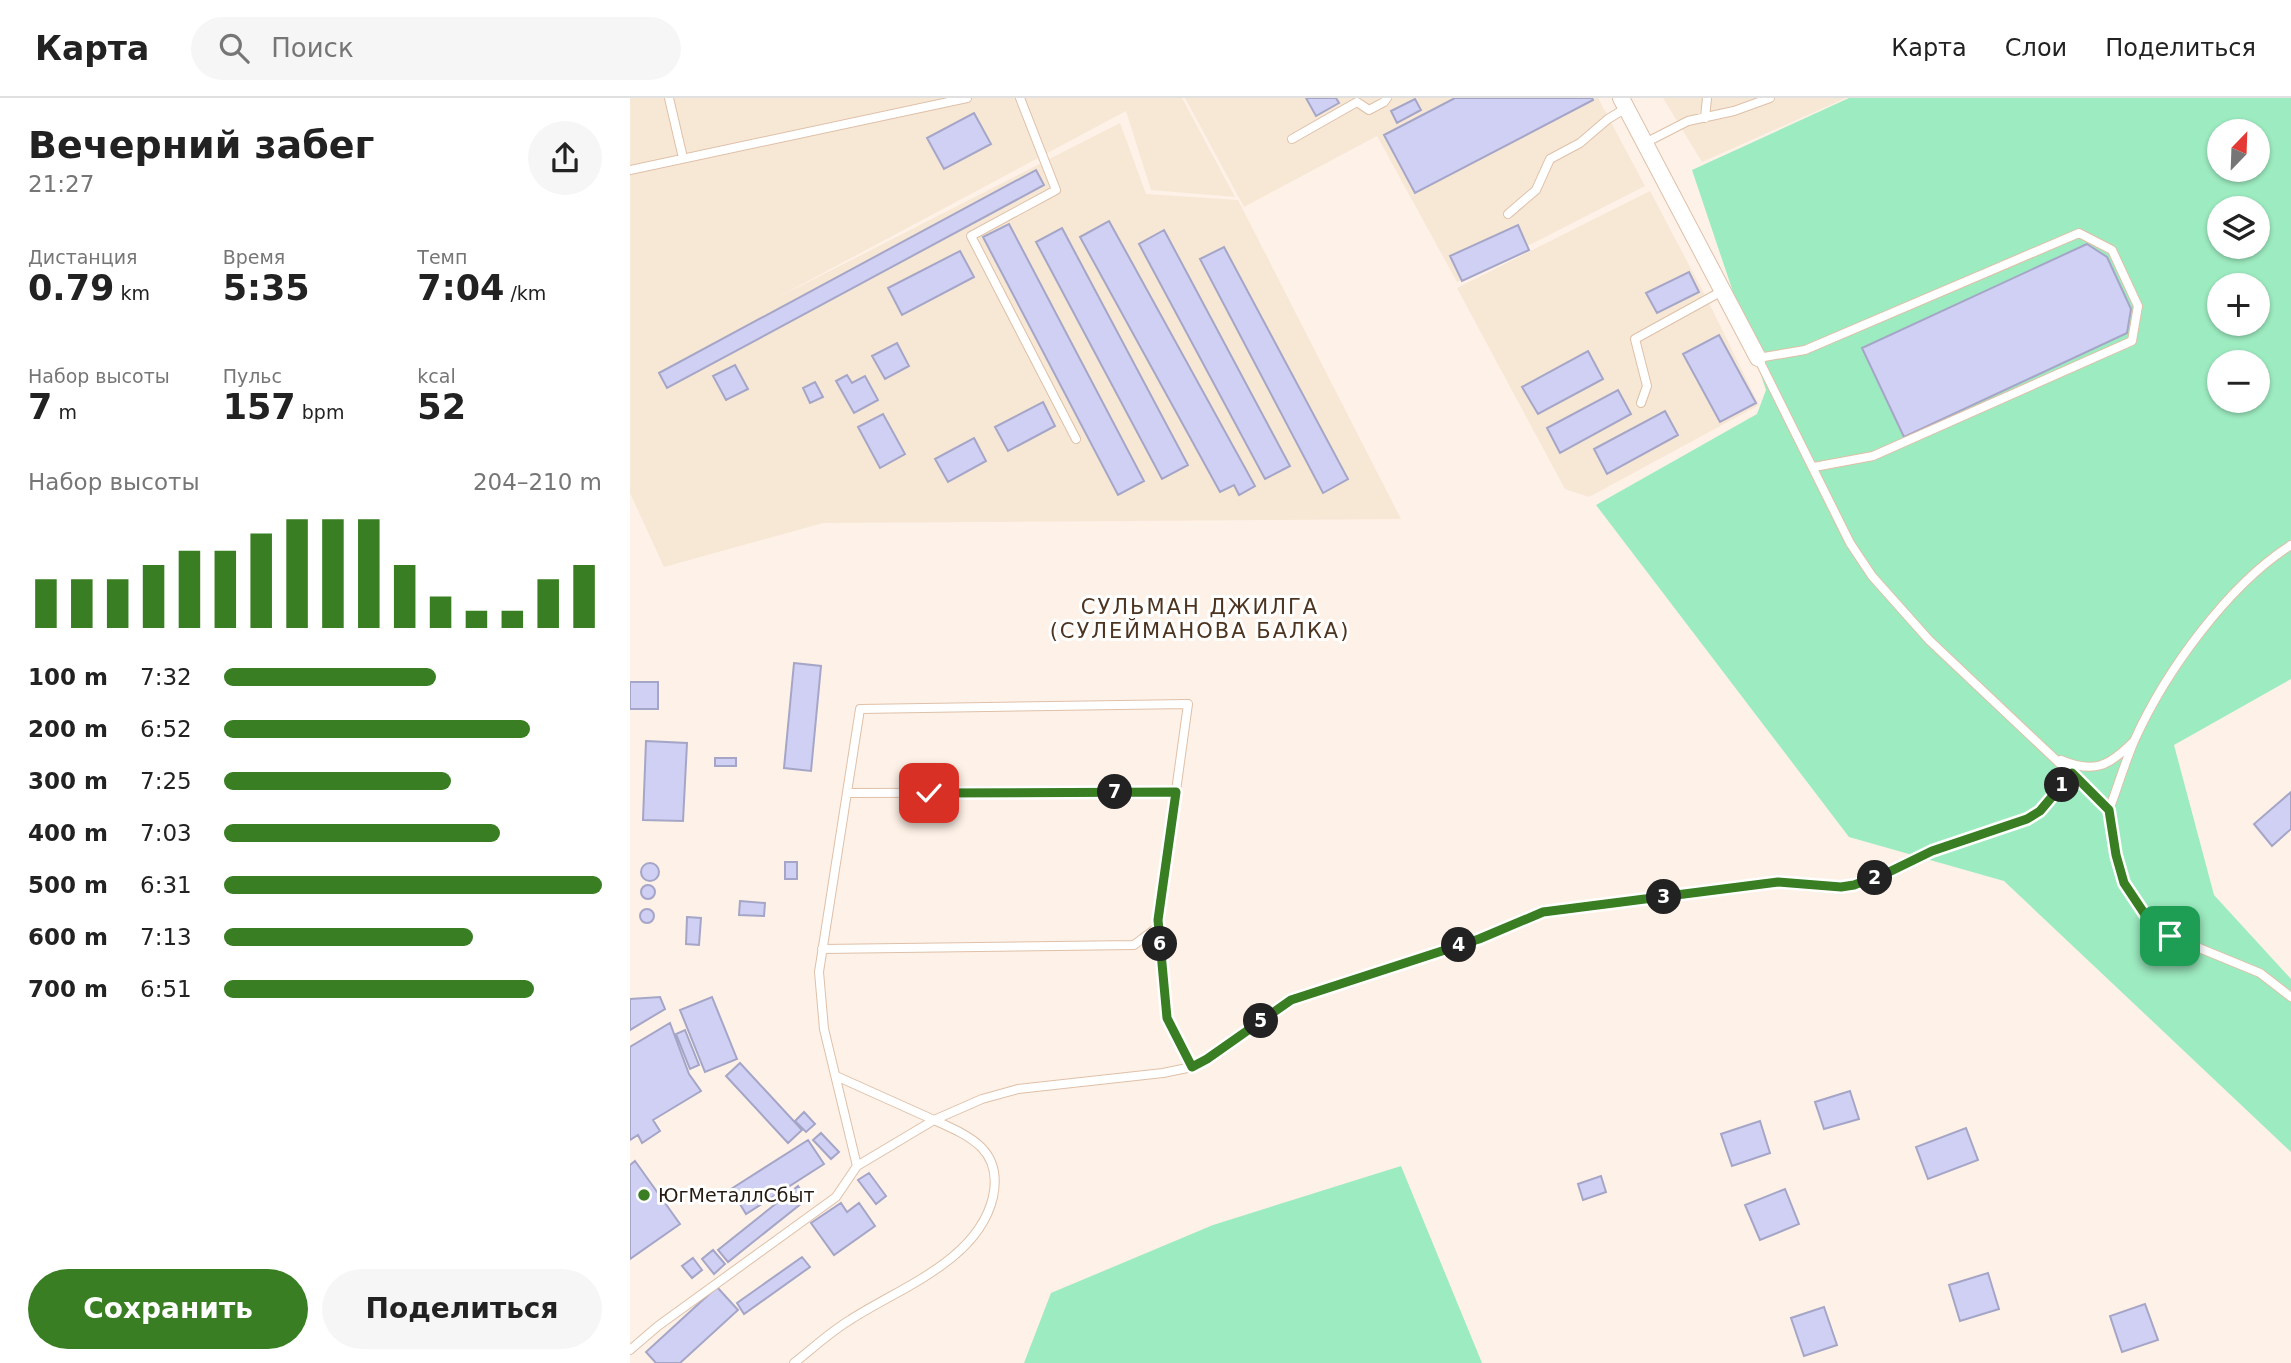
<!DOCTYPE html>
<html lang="ru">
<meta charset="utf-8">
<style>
:root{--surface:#fff;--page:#f6f6f6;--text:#222;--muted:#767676;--line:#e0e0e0;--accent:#397e22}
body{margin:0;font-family:"DejaVu Sans",sans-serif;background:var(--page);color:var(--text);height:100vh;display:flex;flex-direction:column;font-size:26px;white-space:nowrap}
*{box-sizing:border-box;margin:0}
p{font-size:23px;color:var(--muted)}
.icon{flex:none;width:38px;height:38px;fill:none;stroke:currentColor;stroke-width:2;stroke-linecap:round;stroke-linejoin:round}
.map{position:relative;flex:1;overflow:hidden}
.details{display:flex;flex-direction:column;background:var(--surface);width:630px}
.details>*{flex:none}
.needle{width:46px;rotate:23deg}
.controls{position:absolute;left:1577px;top:21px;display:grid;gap:14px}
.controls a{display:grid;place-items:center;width:63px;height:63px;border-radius:50%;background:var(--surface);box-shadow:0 2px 5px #0004;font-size:35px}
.pin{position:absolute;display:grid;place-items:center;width:60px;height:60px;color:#fff;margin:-30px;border-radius:14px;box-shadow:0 4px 10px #0006}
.km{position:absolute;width:35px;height:35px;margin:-18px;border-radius:50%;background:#222;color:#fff;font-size:19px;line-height:35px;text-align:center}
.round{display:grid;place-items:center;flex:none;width:74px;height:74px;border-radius:37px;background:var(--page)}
.head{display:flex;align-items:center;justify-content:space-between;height:119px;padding:0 28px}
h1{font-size:38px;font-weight:700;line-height:52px}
.metrics{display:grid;grid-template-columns:repeat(3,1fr);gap:10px;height:119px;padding:7px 28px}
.metrics div{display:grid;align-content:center}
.metrics b{font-size:35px;font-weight:700}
.metrics small{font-size:19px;font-weight:400}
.metrics p{font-size:19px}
.chart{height:196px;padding:14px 28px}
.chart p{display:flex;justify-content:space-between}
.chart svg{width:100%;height:126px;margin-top:7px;stroke:var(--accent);stroke-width:6}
.cta{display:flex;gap:14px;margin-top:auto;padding:14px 28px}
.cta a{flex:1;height:80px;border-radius:42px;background:var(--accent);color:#fff;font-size:28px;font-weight:700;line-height:80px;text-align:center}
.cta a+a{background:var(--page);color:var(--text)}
ul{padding:0 28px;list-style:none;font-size:23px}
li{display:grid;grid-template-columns:112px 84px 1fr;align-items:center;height:52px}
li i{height:18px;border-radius:9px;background:var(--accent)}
header{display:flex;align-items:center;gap:42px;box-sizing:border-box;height:98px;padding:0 35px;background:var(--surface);border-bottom:2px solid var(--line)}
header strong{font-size:33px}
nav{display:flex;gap:38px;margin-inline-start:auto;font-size:24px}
.search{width:490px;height:63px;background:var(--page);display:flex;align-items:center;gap:18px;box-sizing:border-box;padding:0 24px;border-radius:38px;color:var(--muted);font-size:26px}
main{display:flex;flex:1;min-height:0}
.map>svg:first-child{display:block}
.industrial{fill:#f7e7d5}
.green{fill:#9debc0;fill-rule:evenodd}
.building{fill:#cfd0f3;stroke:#a5a6c7;stroke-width:2}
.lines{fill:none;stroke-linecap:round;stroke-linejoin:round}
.service-casing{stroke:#dfc0a8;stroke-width:10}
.minor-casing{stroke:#dfc0a8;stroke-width:18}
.path{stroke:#aca096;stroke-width:2.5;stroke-dasharray:2 5;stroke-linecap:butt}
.service{stroke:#fff;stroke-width:8}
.minor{stroke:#fff;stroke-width:16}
.route-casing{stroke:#fff;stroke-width:14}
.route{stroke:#397e22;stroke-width:9}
.poi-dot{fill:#397e22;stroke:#fff;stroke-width:2.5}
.labels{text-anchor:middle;stroke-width:6;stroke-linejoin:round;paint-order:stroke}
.poi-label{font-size:19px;fill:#251a11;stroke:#fff;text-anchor:start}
.neighbourhood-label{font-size:21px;letter-spacing:2px;fill:#4d3420;stroke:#fff}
</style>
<header>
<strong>Карта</strong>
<div class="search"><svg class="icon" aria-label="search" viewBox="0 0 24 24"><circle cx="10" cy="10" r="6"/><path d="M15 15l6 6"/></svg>Поиск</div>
<nav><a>Карта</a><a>Слои</a><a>Поделиться</a></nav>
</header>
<main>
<section class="details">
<div class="head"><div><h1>Вечерний забег</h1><p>21:27</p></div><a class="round"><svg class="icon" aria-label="share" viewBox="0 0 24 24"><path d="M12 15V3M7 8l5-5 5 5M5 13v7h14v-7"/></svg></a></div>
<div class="metrics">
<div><p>Дистанция</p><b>0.79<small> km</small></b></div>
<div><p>Время</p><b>5:35</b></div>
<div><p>Темп</p><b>7:04<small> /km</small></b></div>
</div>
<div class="metrics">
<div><p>Набор высоты</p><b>7<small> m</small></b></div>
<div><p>Пульс</p><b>157<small> bpm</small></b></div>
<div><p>kcal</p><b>52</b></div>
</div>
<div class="chart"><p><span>Набор высоты</span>204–210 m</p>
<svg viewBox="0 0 160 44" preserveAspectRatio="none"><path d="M5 44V27M15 44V27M25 44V27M35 44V22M45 44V17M55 44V17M65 44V11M75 44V6M85 44V6M95 44V6M105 44V22M115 44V33M125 44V38M135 44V38M145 44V27M155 44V22"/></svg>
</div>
<ul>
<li><b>100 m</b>7:32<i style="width:56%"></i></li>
<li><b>200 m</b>6:52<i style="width:81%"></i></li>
<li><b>300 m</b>7:25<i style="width:60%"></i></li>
<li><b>400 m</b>7:03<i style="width:73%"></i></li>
<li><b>500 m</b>6:31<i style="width:100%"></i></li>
<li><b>600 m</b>7:13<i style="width:66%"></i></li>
<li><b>700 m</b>6:51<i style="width:82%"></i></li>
</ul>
<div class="cta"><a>Сохранить</a><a>Поделиться</a></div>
</section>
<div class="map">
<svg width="1661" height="1265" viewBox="0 0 1661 1265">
<rect width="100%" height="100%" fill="#fef1e7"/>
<path class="industrial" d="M 0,0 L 552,0 L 605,99 L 521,92 L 496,13 L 139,204 L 490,25 L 516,96 L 608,102 L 771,421 L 193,425 L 34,469 L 0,395 Z
M 555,0 L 968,0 L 1015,88 L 827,184 L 747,38 L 614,109 Z
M 1033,0 L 1216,0 L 1072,64 Z
M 1020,93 L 1077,201 L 1129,307 L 959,399 L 935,391 L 827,190 Z"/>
<path class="green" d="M 1219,0 L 1661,0 L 1661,581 L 1544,647 L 1584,797 L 1661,881 L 1661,1054 L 1374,783 L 1219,739 L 966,407 L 1127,316 L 1136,292 L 1062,72 ZM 1589,33 L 1628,33 L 1628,72 L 1589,72 ZM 1589,110 L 1628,110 L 1628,149 L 1589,149 ZM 1589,187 L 1628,187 L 1628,226 L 1589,226 ZM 1589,264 L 1628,264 L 1628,303 L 1589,303 Z
M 771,1068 L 852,1265 L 394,1265 L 421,1195 L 583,1127 Z"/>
<path class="building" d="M 676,0 L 706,0 L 709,5 L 686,18 Z
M 825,0 L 962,0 L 963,2 L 785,95 L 754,37 Z
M 785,1 L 791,12 L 767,25 L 761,13 Z
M 344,15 L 361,46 L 314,71 L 297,40 Z
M 406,72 L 414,87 L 37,290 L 29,275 Z
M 479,123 L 625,388 L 609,397 L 604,387 L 590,394 L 450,139 Z
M 379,126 L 514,383 L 488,397 L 353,139 Z
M 888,127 L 899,152 L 832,183 L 820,158 Z
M 432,130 L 558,367 L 532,381 L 406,144 Z
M 534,132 L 660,368 L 635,381 L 509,146 Z
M 1457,146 L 1477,159 L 1501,211 L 1497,235 L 1274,339 L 1232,250 Z
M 594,149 L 718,381 L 693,395 L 570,161 Z
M 330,153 L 344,179 L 272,217 L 258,190 Z
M 1059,174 L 1069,194 L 1027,215 L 1016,195 Z
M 1089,237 L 1126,305 L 1090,324 L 1053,256 Z
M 267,245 L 279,268 L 255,281 L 242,258 Z
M 958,253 L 973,281 L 908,316 L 892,289 Z
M 105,267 L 118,291 L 96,302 L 83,278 Z
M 217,277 L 222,285 L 235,278 L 248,302 L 224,315 L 206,283 Z
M 185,284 L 193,299 L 180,305 L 173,290 Z
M 988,292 L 1001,316 L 930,355 L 917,330 Z
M 413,304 L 425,328 L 378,353 L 365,329 Z
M 1035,313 L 1048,337 L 977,376 L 964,351 Z
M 253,316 L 275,356 L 250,370 L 228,329 Z
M 344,340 L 356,363 L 318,384 L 305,361 Z
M 164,565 L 191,568 L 181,673 L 154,670 Z
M 0,584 L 28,584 L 28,611 L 0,611 Z
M 16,643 L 57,645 L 53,723 L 13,722 Z
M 85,660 L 106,660 L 106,668 L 85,668 Z
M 1661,694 L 1661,731 L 1642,748 L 1624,726 Z
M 155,764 L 167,764 L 167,781 L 155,781 Z
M11 774a9 9 0 1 1 18 0a9 9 0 1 1-18 0Z
M11 794a7 7 0 1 1 14 0a7 7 0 1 1-14 0Z
M 110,803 L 135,805 L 134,818 L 109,817 Z
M10 818a7 7 0 1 1 14 0a7 7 0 1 1-14 0Z
M 57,819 L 71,820 L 69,847 L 56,846 Z
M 30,899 L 35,911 L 0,932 L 0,901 Z
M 82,899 L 107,961 L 75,974 L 50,912 Z
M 40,925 L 59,976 L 71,993 L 23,1022 L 30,1033 L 12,1045 L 8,1037 L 0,1042 L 0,949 Z
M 55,932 L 69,967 L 60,971 L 46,936 Z
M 110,965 L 172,1032 L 158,1045 L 96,978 Z
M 1220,993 L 1229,1021 L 1194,1031 L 1185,1004 Z
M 174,1014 L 185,1026 L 176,1034 L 165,1023 Z
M 1130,1023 L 1140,1055 L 1102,1068 L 1091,1036 Z
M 1336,1030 L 1348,1062 L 1298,1081 L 1286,1049 Z
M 191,1035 L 209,1054 L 201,1061 L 183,1042 Z
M 178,1042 L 194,1066 L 116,1116 L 101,1091 Z
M 5,1063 L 50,1126 L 0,1161 L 0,1067 Z
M 239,1075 L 256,1098 L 246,1106 L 228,1082 Z
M 971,1078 L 976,1094 L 953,1102 L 948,1086 Z
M 168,1088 L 177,1101 L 98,1164 L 88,1152 Z
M 1155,1091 L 1169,1126 L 1130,1142 L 1115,1107 Z
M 211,1105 L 217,1114 L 229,1105 L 245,1128 L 204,1157 L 181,1125 Z
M 83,1152 L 95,1166 L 84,1176 L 72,1161 Z
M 172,1159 L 180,1169 L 114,1216 L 107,1205 Z
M 63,1160 L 72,1172 L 62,1180 L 52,1168 Z
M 1358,1175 L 1369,1211 L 1330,1223 L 1319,1187 Z
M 87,1189 L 108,1212 L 50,1265 L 26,1265 L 16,1254 Z
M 1515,1206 L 1528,1242 L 1492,1254 L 1480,1218 Z
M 1194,1209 L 1207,1247 L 1174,1258 L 1161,1220 Z"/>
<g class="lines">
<defs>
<path id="service" d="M 39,0 L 53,60
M 390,0 L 426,92 L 341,138 L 446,341
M 1075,20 L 1077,0
M 662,41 L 727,4 L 739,12 L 754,4 L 757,0
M 1015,45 L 1058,23 L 1104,13 L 1140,0
M 0,72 L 337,0
M 878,116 L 906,92 L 920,61 L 950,45 L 978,21 L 996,10
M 1011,305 L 1017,288 L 1005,241 L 1094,192
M 1184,369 L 1243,358 L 1502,243 L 1508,208 L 1482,152 L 1449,135 L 1175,252 L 1128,260 L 1220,445 L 1242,478 L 1299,542 L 1479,712 L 1486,757 L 1494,785 L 1516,819 L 1540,838 L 1630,875 L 1661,899
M 1431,662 C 1464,676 1479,668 1503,644
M 217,695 L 546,694
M 1479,712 C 1488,688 1495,664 1505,641 C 1536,573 1598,487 1661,447
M 192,851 L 504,847 L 528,829
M 206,978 L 304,1022
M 0,1252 L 28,1228 L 206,1099 L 227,1068 L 304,1022
M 164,1265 C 182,1251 200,1234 220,1222 C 269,1190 348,1163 363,1099 C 373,1052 340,1038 304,1022 L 352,1001 L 388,991 L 533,975 L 562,969 L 538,920 L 528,823 L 558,606 L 230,611 L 189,874 L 194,931 L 227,1068"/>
<path id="minor" d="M 991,0 L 1128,260"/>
</defs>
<use href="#service" class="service-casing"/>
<use href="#minor" class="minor-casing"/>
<path class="path" d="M 571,965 L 661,902 L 849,841 L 913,814 L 1148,784 L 1211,789 L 1224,787 L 1259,774 L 1302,753 L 1397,721 L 1410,713 L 1434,686"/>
<use href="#service" class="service"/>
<use href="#minor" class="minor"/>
</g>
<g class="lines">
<defs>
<path id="route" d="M 299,695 L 546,694 L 528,822 L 537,920 L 562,969 L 577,961 L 661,902 L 849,841 L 913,814 L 1148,784 L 1211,789 L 1224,787 L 1259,774 L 1302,753 L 1397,721 L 1410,713 L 1442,675 L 1479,712 L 1486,757 L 1494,785 L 1516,818 L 1540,838"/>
</defs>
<use href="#route" class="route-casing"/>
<use href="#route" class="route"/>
</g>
<circle class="poi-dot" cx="14" cy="1097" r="7"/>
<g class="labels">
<g class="poi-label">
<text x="28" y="1104">ЮгМеталлСбыт</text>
</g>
<g class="neighbourhood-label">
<text x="570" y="516">СУЛЬМАН ДЖИЛГА<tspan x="570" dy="24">(СУЛЕЙМАНОВА БАЛКА)</tspan></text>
</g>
</g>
</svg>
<div class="controls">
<a><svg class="needle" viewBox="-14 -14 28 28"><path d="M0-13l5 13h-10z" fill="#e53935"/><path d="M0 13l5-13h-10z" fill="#767676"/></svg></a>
<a><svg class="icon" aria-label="layers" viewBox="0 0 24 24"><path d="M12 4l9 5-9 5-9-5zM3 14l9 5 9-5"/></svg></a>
<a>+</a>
<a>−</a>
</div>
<div class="pin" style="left:1540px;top:838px;background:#1e9e55"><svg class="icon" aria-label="arrive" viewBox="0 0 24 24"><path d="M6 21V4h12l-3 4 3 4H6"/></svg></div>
<div class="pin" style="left:299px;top:695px;background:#d93025"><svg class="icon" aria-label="check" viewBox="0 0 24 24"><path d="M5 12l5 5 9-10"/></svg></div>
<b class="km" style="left:1432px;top:687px">1</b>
<b class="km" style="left:1245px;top:780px">2</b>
<b class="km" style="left:1034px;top:799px">3</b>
<b class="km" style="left:829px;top:847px">4</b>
<b class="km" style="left:631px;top:923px">5</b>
<b class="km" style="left:530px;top:846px">6</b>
<b class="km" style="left:485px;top:694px">7</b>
</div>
</main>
